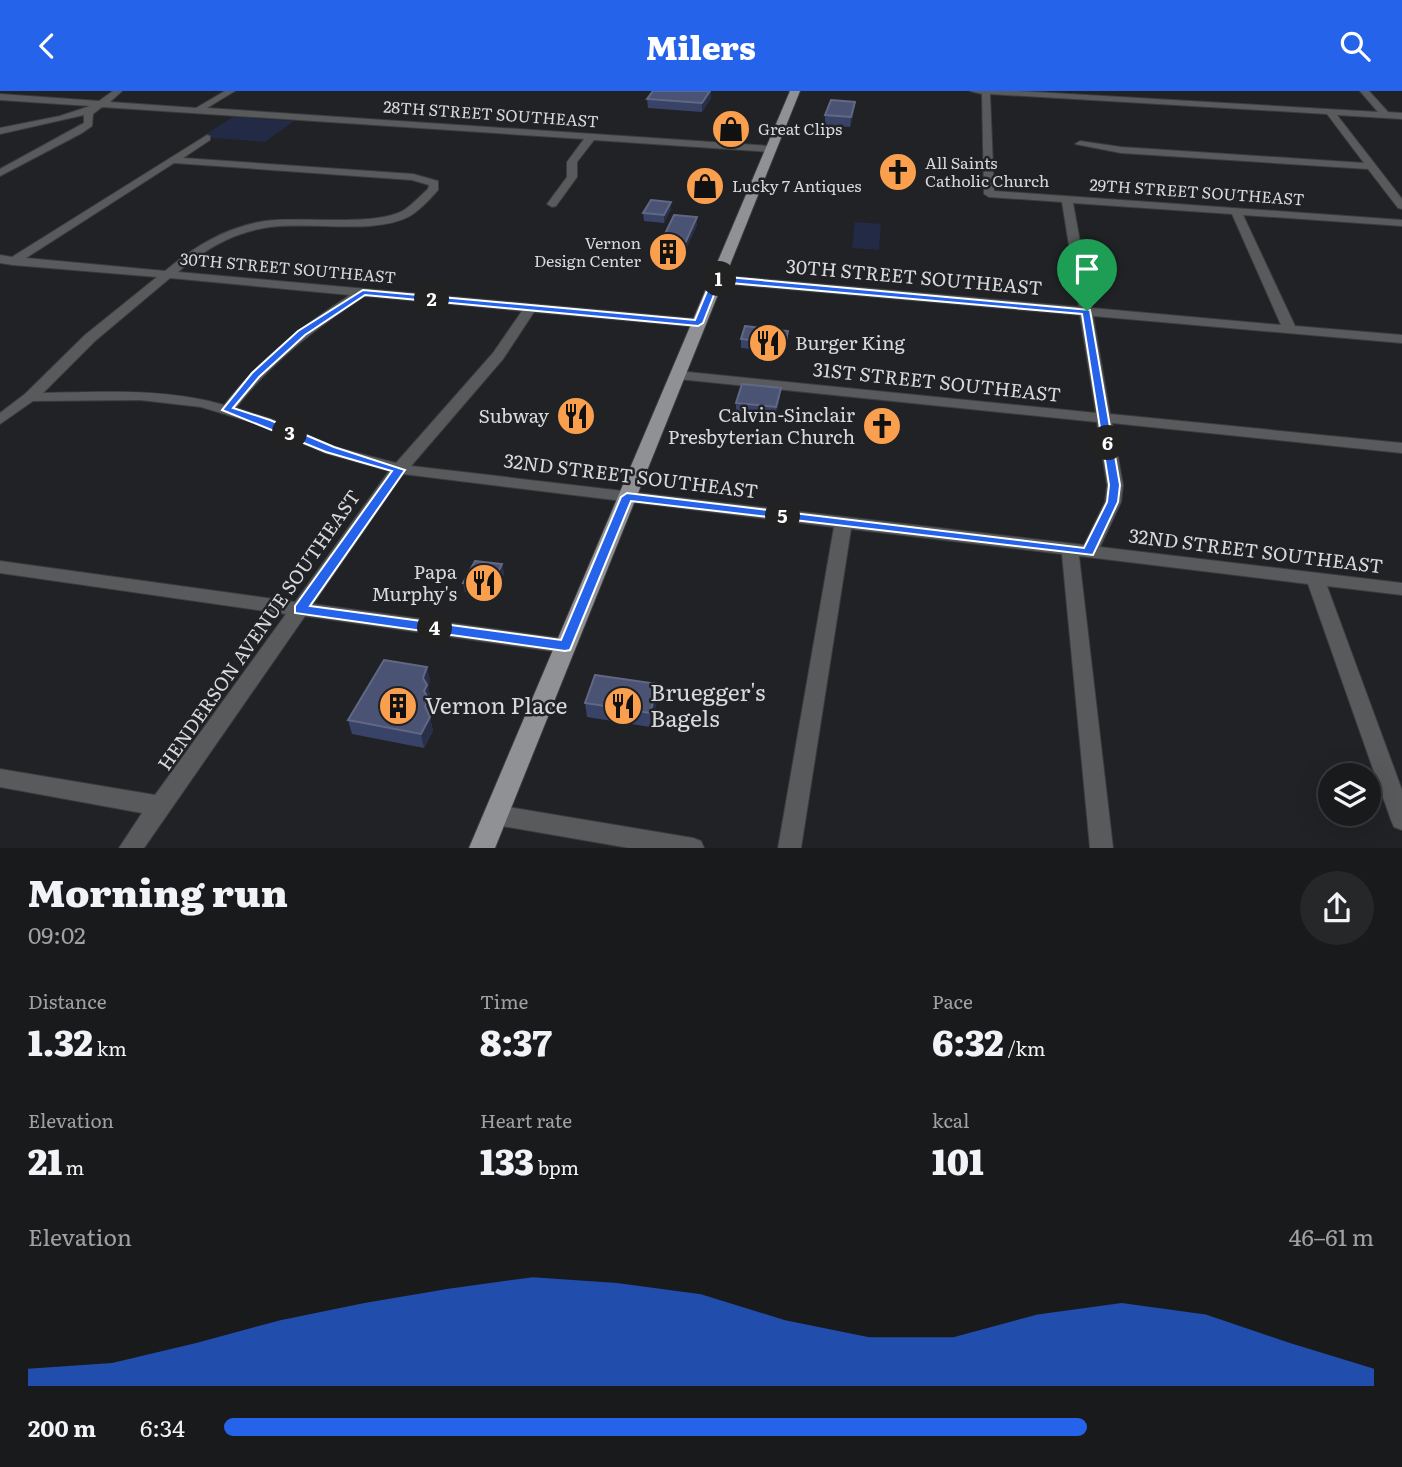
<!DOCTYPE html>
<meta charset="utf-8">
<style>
:root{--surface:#191a1c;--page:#262729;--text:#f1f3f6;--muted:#9fa1a3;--line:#37383b;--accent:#2563eb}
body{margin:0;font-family:Literata,serif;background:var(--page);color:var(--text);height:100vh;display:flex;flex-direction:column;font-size:26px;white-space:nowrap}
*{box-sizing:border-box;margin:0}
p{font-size:23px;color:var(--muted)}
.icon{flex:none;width:38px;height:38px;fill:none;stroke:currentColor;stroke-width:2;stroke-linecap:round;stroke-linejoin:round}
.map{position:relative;height:757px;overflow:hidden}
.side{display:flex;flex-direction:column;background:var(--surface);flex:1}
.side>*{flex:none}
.tools{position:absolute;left:1318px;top:672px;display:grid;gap:14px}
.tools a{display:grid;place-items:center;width:63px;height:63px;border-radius:50%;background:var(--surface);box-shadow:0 7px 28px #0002,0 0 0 2px var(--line);font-size:35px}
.pin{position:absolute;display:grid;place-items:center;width:60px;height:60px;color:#fff;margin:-72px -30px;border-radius:50% 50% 50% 0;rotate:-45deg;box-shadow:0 0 7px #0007}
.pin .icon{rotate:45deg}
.km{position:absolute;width:35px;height:35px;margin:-18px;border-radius:50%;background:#222;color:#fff;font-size:19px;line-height:35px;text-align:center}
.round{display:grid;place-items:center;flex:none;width:74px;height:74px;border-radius:37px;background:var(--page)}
.headline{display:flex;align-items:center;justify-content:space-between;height:119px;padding:0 28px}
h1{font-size:38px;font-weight:800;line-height:52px}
.figures{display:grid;grid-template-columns:repeat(3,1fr);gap:10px;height:119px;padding:7px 28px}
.figures div{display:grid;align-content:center}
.figures b{font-size:35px;font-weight:800}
.figures small{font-size:19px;font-weight:400}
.figures p{font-size:19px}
.chart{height:196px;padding:14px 28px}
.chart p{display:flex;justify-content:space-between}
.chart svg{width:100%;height:126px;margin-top:7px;fill:var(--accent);opacity:.7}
ul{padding:0 28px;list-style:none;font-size:23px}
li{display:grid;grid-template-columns:112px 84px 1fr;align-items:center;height:52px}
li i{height:18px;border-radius:9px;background:var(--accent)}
header{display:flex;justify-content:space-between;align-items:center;height:91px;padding:0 28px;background:var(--accent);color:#fff;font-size:32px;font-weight:800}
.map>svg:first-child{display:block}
.green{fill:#222a46}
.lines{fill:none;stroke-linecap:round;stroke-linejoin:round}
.minor-casing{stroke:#3b3c3e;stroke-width:2}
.major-casing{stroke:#3b3c3e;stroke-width:2}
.minor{fill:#595a5b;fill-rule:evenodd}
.major{fill:#909195;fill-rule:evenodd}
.wall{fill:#394368}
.shaded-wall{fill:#282f48}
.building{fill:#4a5374;stroke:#616884;stroke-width:2}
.route{fill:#2563eb;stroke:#fff;stroke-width:2;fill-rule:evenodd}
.labels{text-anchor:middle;stroke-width:5;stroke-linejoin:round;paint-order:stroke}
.far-street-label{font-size:16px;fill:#d9d9db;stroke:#212225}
.far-poi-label{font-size:16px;fill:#d9d9db;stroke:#212225;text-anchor:start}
.street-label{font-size:19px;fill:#d9d9db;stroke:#212225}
.poi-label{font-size:19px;fill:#d9d9db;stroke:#212225;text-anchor:end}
.near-poi-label{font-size:23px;fill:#d9d9db;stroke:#212225;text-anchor:start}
</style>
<header><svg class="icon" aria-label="back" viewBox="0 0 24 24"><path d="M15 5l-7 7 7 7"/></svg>Milers<svg class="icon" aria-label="search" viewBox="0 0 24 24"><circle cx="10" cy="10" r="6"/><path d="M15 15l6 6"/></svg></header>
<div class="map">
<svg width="1402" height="757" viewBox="0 0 1402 757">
<rect width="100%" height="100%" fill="#212225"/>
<path class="green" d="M 233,26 L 294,30 L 265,51 L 201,46 Z
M 855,131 L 881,133 L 879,159 L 852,157 Z"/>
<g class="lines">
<defs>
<path id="minor" d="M 113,0 L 122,0 L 110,11 L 196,17 L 225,0 L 235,0 L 207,17 L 771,55 L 776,58 L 771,61 L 594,49 L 577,71 L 577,86 L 556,115 L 552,116 L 547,113 L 567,86 L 567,71 L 584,48 L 102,16 L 93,23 L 92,35 L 82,42 L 0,85 L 0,78 L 84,32 L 84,24 L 0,43 L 0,37 L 60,25 L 90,15 L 0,9 L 0,3 L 99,10 Z
M 970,0 L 1018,0 L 1378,21 L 1360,0 L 1369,0 L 1388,21 L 1402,22 L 1402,28 L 1337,24 L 1402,108 L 1402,118 L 1398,117 L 1368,78 L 1121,62 L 1075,53 L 1080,50 L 1121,56 L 1364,72 L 1327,23 L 990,3 L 994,100 L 1402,129 L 1402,135 L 1243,124 L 1295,235 L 1402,244 L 1402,252 L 1093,225 L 1110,323 L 1402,352 L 1402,362 L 1112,332 L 1123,394 L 1121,411 L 1100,456 L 1402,492 L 1402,504 L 1327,495 L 1402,699 L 1402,739 L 1394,736 L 1391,729 L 1308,493 L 1079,465 L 1113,757 L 1090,757 L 1062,463 L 851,438 L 801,757 L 778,757 L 834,436 L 403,383 L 313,513 L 565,548 L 572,550 L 575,555 L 572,560 L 565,562 L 305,525 L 144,757 L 119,757 L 142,722 L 0,696 L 0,678 L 155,704 L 286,523 L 0,482 L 0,470 L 295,511 L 389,380 L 325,362 L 261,334 L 201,316 L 140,309 L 33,310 L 0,333 L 0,322 L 25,303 L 85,244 L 157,186 L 13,174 L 0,172 L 0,164 L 12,166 L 207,44 L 210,45 L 210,49 L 183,67 L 413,83 L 438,90 L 438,99 C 431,107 420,119 410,125 C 375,145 305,129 264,137 C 230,143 204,159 178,181 L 698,228 L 704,232 L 698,236 L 534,221 L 503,268 L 411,375 L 1084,454 L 1105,411 L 1107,394 L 1097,331 L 678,288 L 671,284 L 678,280 L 1096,322 L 1080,224 L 716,192 L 710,188 L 716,184 L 1079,216 L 1062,111 L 989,106 L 984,103 L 982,3 ZM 174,72 L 412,89 L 429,94 L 428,98 C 420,105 412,114 404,119 C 376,136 299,125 265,130 C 226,136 195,155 165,180 L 26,167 ZM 1073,112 L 1232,123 L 1281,234 L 1092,217 ZM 170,187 L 350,204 C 302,235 259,269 224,314 C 165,297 103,301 43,302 L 95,250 ZM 365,205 L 522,220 L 493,262 L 396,372 L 335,356 L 271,328 L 236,317 C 271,271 316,237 365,205 Z
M 496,714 L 693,747 L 701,750 L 704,757 L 629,757 L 496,734 L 488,731 L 485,724 L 488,717 Z"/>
<path id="major" d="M 790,0 L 800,0 L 495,757 L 469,757 Z"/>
</defs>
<use href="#minor" class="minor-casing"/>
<use href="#major" class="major-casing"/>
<use href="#minor" class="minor"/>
<use href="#major" class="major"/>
</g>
<path class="wall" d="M 711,7 L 702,21 L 648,17 L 647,8 Z
M 854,20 L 850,36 L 825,34 L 825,24 Z
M 671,118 L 664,132 L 644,130 L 643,122 Z
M 697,126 L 697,134 L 683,165 L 659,163 L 659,155 Z
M 788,240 L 788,248 L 784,261 L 741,257 L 741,248 Z
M 780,306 L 776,324 L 736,320 L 736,312 Z
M 502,473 L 504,483 L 492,505 L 465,501 L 463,492 Z
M 427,576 L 430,590 L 428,596 L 431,608 L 429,611 L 432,623 L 430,627 L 433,640 L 424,657 L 352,643 L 348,629 Z
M 658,593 L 658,607 L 650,636 L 587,626 L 585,612 Z"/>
<path class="shaded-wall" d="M 710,0 L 711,0 L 711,7 L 702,21 L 702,12 Z
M 855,11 L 854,20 L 850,36 L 851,26 Z
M 671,111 L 671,118 L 664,132 L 664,124 Z
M 697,126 L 697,134 L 683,165 L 683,157 Z
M 781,297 L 780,306 L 776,324 L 776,316 Z
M 502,473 L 504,483 L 492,505 L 491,496 Z
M 427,576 L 430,590 L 428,596 L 431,608 L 429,611 L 432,623 L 430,627 L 433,640 L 424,657 L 421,643 L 425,615 L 423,587 Z
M 658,593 L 658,607 L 650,636 L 650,622 Z"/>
<path class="building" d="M 653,0 L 710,0 L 702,12 L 647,8 Z
M 831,9 L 855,11 L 851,26 L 825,24 Z
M 651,109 L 671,111 L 664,124 L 643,122 Z
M 674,124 L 697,126 L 683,157 L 659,155 Z
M 745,235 L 788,240 L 785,253 L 741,248 Z
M 742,293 L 781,297 L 776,316 L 736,312 Z
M 475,470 L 502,473 L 491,496 L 463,492 Z
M 384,569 L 427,576 L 423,587 L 427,594 L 424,600 L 429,609 L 425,615 L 430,626 L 421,643 L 348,629 Z
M 595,584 L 658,593 L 650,622 L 585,612 Z"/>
<path class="route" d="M 716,185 L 1090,219 L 1120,394 L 1118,411 L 1093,464 L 631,410 L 570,559 L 565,560 L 295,522 L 295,515 L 392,380 L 326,361 L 222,319 L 252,282 L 298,240 L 363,199 L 695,229 L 712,188 ZM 719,191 L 1082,223 L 1109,394 L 1107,411 L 1084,457 L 627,402 L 621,406 L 561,549 L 310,515 L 405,379 L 334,356 L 270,329 L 233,317 L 259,286 L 305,244 L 365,204 L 698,235 L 703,232 Z"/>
<defs>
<symbol id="shop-disc" viewBox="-11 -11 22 22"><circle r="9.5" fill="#f99f4d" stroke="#212225"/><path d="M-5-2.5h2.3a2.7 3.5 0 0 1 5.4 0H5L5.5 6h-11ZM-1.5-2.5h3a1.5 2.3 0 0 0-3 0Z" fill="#111"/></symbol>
<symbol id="church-disc" viewBox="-11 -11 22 22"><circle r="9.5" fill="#f99f4d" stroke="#212225"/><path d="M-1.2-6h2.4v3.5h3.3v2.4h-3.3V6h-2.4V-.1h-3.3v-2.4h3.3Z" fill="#111"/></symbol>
<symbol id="building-disc" viewBox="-11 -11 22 22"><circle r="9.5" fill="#f99f4d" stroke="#212225"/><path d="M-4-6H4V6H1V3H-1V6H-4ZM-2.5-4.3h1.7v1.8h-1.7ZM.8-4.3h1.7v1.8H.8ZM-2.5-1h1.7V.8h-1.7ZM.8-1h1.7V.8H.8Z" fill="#111"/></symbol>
<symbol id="restaurant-disc" viewBox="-11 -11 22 22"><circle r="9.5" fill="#f99f4d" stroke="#212225"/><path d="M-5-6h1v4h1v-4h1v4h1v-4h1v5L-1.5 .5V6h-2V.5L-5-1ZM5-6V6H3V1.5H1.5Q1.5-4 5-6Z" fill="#111"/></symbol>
</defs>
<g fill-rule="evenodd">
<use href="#shop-disc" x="709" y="16" width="44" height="44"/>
<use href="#church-disc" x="876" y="59" width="44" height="44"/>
<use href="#shop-disc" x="683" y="73" width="44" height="44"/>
<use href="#building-disc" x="646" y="139" width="44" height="44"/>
<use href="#restaurant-disc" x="746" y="230" width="44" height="44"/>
<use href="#restaurant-disc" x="554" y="303" width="44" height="44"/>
<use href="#church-disc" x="860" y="313" width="44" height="44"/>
<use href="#restaurant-disc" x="462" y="470" width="44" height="44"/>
<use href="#building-disc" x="376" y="593" width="44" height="44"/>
<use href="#restaurant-disc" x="601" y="593" width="44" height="44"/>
</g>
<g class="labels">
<g class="far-street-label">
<text transform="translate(491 23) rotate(4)" y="6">28TH STREET SOUTHEAST</text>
<text transform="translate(1197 101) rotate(4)" y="6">29TH STREET SOUTHEAST</text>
<text transform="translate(288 177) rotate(5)" y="6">30TH STREET SOUTHEAST</text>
</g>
<g class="far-poi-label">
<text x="758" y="44">Great Clips</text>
<text x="925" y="78">All Saints<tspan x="925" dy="18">Catholic Church</tspan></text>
<text x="732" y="101">Lucky 7 Antiques</text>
<text x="641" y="158" text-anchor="end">Vernon<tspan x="641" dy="18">Design Center</tspan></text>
</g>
<g class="street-label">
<text transform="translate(914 186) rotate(5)" y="7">30TH STREET SOUTHEAST</text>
<text transform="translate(937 291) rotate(6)" y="7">31ST STREET SOUTHEAST</text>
<text transform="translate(631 385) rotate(7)" y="7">32ND STREET SOUTHEAST</text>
<text transform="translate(1256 460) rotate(7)" y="7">32ND STREET SOUTHEAST</text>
<text transform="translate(259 539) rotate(-55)" y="7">HENDERSON AVENUE SOUTHEAST</text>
</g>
<g class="poi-label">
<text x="795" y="259" text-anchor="start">Burger King</text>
<text x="855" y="331">Calvin-Sinclair<tspan x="855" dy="22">Presbyterian Church</tspan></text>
<text x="549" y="332">Subway</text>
<text x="457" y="488">Papa<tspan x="457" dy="22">Murphy's</tspan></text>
</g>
<g class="near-poi-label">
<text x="650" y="610">Bruegger's<tspan x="650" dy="26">Bagels</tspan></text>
<text x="425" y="623">Vernon Place</text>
</g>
</g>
</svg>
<div class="tools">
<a><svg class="icon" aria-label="layers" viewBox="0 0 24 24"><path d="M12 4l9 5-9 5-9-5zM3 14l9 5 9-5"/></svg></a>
</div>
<div class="pin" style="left:1087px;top:220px;background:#1e9e55"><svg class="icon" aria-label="arrive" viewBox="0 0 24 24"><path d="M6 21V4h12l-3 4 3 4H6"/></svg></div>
<b class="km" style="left:719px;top:188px">1</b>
<b class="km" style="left:432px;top:208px">2</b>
<b class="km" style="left:290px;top:342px">3</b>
<b class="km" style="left:435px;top:537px">4</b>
<b class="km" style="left:783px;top:425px">5</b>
<b class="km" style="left:1108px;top:352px">6</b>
</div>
<section class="side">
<div class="headline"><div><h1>Morning run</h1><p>09:02</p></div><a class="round"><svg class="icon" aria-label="share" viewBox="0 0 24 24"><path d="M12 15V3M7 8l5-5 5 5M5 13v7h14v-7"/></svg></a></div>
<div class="figures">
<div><p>Distance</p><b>1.32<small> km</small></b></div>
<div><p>Time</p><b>8:37</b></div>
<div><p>Pace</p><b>6:32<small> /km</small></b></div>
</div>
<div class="figures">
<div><p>Elevation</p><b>21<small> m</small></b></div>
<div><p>Heart rate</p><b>133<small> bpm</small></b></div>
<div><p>kcal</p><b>101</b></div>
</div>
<div class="chart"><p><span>Elevation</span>46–61 m</p>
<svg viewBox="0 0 160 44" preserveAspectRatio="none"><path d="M0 44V38L10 36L20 29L30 21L40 15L50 10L60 6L70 8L80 12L90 21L100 27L110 27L120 19L130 15L140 19L150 29L160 38V44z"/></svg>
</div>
<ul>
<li><b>200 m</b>6:34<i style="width:75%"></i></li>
</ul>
</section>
